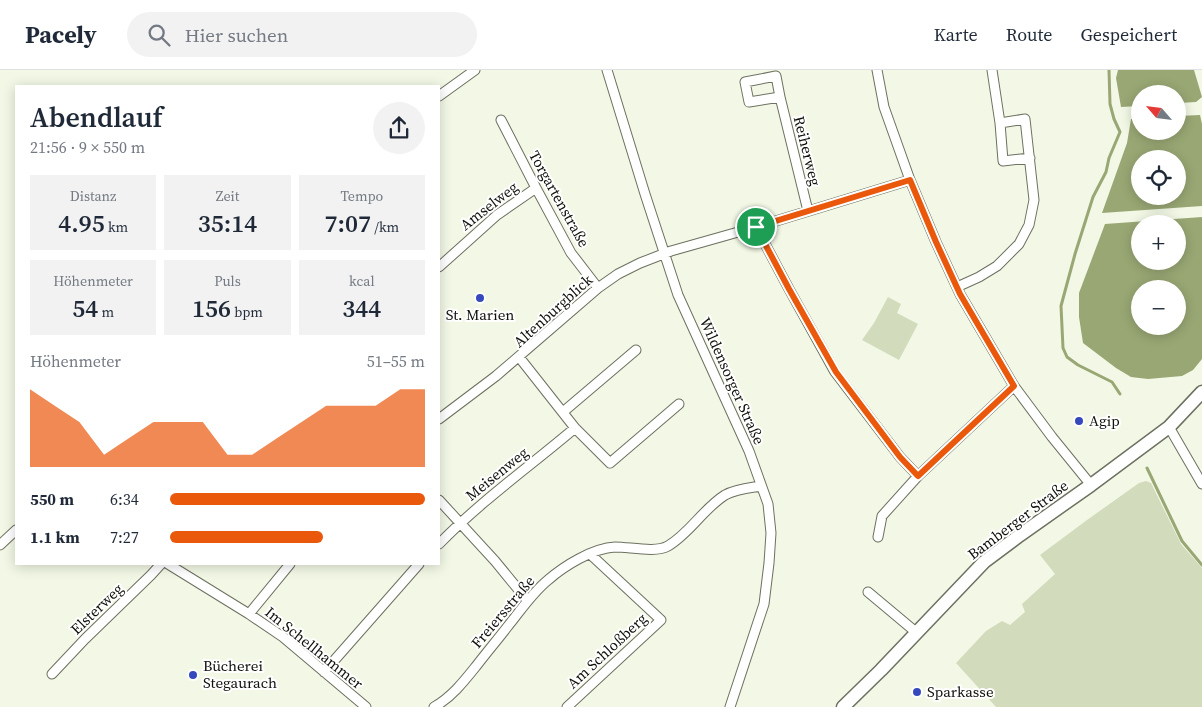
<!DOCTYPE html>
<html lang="de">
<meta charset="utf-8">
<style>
:root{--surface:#fff;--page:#f2f2f3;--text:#1f2937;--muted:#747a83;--line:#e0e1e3;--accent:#ea580c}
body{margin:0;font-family:"Source Serif 4",serif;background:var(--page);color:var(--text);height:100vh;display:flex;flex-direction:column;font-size:19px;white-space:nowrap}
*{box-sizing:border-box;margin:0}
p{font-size:16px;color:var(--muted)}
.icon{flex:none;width:28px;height:28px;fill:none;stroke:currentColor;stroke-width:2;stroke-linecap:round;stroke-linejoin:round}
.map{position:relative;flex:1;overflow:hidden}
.side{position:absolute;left:15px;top:15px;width:425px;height:480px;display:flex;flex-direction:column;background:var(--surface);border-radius:0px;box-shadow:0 2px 12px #0003}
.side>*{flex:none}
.needle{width:32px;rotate:298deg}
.controls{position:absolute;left:1131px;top:15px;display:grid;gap:10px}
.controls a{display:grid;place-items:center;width:55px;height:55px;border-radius:50%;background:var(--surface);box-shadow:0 2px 12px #0003;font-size:25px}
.pin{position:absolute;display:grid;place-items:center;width:42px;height:42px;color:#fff;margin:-21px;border:2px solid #fff;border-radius:50%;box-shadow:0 1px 5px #0007}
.round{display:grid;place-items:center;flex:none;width:52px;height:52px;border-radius:26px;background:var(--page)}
.overview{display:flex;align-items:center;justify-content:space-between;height:85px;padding:0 15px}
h1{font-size:28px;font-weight:600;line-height:38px}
.figures{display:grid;grid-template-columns:repeat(3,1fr);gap:8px;height:85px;padding:5px 15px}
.figures div{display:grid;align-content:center;border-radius:0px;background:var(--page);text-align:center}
.figures b{font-size:25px;font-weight:600}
.figures small{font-size:14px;font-weight:400}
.figures p{font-size:14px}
.chart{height:140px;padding:10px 15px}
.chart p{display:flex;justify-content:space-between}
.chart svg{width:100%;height:90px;margin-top:5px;fill:var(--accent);opacity:.7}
ul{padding:0 15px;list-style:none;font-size:16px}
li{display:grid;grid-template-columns:80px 60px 1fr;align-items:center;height:38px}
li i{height:12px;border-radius:6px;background:var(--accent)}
header{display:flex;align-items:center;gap:30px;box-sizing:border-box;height:70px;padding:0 25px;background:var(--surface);border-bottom:1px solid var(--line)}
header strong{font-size:24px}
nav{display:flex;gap:28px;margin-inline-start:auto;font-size:18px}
.search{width:350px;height:45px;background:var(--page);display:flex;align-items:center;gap:12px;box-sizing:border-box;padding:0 18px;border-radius:28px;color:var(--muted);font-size:19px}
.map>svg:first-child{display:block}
.green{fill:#d2dbbc}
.water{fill:#99a774;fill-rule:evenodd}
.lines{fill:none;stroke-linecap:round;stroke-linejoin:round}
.stream{stroke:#99a774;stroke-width:3}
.minor-casing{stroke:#6c7161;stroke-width:11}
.secondary-casing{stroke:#6c7161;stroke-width:15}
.minor{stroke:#fff;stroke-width:9}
.secondary{stroke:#fff;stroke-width:12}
.route-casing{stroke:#fff;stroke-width:10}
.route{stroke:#ea580c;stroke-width:6}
.poi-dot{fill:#3649bc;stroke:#fff;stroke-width:2}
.labels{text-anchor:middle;stroke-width:4;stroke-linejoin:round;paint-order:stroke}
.street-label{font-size:15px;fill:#10110b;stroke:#fff}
.poi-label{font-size:15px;fill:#10110b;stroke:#fff;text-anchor:start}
</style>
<header>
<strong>Pacely</strong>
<div class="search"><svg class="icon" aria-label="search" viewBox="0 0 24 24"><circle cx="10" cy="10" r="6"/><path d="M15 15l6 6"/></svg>Hier suchen</div>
<nav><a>Karte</a><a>Route</a><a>Gespeichert</a></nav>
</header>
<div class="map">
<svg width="1202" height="637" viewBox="0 0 1202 637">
<rect width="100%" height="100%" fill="#f2f8e5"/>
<path class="green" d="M 888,227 L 901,234 L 897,243 L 918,254 L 899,290 L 862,270 L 874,253 Z
M 1146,411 L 1151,413 L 1181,474 L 1202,498 L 1202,637 L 996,637 L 956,593 L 986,561 L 1002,551 L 1010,555 L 1025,542 L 1022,534 L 1055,504 L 1040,485 L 1087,450 L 1139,413 Z"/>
<path class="water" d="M 1118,0 L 1194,0 L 1202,27 L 1196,32 L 1178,33 L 1178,24 L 1140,24 L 1140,36 L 1121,37 L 1116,8 Z
M 1200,45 L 1202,54 L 1202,136 L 1102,143 L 1127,73 L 1131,49 L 1140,49 L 1140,61 L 1178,61 L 1178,46 ZM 1140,89 L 1178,89 L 1178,126 L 1140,126 Z
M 1202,147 L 1202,289 L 1193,300 L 1182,306 L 1148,309 L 1131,307 L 1116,298 L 1083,273 L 1079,247 L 1079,223 L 1105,154 ZM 1140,154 L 1178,154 L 1178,191 L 1140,191 ZM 1140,219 L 1178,219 L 1178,256 L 1140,256 Z"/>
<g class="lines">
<path class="stream" d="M 1109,0 L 1110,34 L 1114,49 L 1120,62 L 1109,88 L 1106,102 L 1093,127 L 1075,184 L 1061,236 L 1063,278 L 1067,287 L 1078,295 L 1112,312 L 1120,324
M 1147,398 L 1182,471 L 1202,495"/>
<defs>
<path id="minor" d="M 607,0 L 645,124 L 678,225 L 749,381 L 768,434 L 771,463 L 769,493 L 764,534 L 730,637
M 877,0 L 884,37 L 910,110 L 936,172 L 960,224 L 1014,316 L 1052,367 L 1091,415
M 439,26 L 475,0
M 780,27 L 749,32 L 745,12 L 776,6 L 780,27 L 808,141
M 501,50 L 536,118 L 571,183 L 598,218
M 1000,53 L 1003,91 L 1030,88
M 756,157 L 789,219 L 835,302 L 900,387 L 918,406
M 439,197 L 497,145 L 536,118
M 957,217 L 979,207 L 997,196 L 1019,174 L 1029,155 L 1034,130 L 1025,49 L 1000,53 L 992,0
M 519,287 L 575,358 L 610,393 L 679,334
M 563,342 L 636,280
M 439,349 L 496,306 L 598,218 L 618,204 L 640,193 L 671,181 L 756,157 L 910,110
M 1169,357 L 1202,414
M 439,430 L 495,491 L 527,530
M 878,467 L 882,446 L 918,406 L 1014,316
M 439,474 C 481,431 529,397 575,358
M 0,475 L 16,460
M 168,494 L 249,544 L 283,567 L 366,637
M 868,522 L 917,563
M 249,544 L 290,494
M 324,602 L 419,494
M 52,604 L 85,569 L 151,505 L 161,494
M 434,637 C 452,627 465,610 477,595 C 487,582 498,569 508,556 C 521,540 532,523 548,510 C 564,496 593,478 615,477 C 630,477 656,483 668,476 C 690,463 703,439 725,425 C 736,419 749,418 761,416
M 567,637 L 661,550 L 590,484"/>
<path id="secondary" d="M 843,637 L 881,600 L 984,492 L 1020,465 L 1091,415 L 1169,357 L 1202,322"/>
</defs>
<use href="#minor" class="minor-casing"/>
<use href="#secondary" class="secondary-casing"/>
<use href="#minor" class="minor"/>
<use href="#secondary" class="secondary"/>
</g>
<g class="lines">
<defs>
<path id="route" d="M 910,110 L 936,172 L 960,224 L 1014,316 L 918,406 L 900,387 L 836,302 L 789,219 L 756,157 Z"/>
</defs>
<use href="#route" class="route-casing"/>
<use href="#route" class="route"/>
</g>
<g class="poi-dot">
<circle cx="480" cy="228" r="5"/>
<circle cx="1079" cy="351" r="5"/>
<circle cx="193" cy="605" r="5"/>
<circle cx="917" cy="622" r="5"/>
</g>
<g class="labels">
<g class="street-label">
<text transform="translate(807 81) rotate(76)" y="5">Reiherweg</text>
<text transform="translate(559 129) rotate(61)" y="5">Torgartenstraße</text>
<text transform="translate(489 136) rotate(-38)" y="5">Amselweg</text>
<text transform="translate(553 241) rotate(-42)" y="5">Altenburgblick</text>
<text transform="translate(732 311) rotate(66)" y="5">Wildensorger Straße</text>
<text transform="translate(497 404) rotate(-39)" y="5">Meisenweg</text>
<text transform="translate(1018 450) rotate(-37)" y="5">Bamberger Straße</text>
<text transform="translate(97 539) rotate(-44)" y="5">Elsterweg</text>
<text transform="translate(503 542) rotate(-50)" y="5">Freiersstraße</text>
<text transform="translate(314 578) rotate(39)" y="5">Im Schellhammer</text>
<text transform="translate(607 581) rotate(-43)" y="5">Am Schloßberg</text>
</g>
<g class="poi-label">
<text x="480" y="250" text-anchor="middle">St. Marien</text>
<text x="1089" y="356">Agip</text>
<text x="203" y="601">Bücherei<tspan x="203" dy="17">Stegaurach</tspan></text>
<text x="927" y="627">Sparkasse</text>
</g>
</g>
</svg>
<div class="controls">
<a><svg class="needle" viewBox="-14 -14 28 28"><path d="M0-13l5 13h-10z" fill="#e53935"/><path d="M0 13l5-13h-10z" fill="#747a83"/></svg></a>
<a><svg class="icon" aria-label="locate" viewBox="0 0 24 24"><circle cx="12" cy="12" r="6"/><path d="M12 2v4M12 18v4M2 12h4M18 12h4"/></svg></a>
<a>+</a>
<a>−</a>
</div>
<div class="pin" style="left:756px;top:157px;background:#1e9e55"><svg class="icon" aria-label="arrive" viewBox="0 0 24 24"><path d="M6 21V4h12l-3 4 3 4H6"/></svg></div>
<section class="side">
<div class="overview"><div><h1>Abendlauf</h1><p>21:56 · 9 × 550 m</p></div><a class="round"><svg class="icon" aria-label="share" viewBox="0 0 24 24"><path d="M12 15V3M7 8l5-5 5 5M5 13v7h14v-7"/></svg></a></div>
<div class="figures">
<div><p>Distanz</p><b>4.95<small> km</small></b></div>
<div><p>Zeit</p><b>35:14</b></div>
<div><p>Tempo</p><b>7:07<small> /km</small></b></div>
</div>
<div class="figures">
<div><p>Höhenmeter</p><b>54<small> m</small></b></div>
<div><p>Puls</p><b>156<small> bpm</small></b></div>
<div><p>kcal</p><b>344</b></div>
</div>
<div class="chart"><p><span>Höhenmeter</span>51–55 m</p>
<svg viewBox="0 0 160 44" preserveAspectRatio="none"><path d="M0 44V6L10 14L20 22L30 38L40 30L50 22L60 22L70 22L80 38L90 38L100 30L110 22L120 14L130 14L140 14L150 6L160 6V44z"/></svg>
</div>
<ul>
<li><b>550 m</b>6:34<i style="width:100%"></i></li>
<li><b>1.1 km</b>7:27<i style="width:60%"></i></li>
</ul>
</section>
</div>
